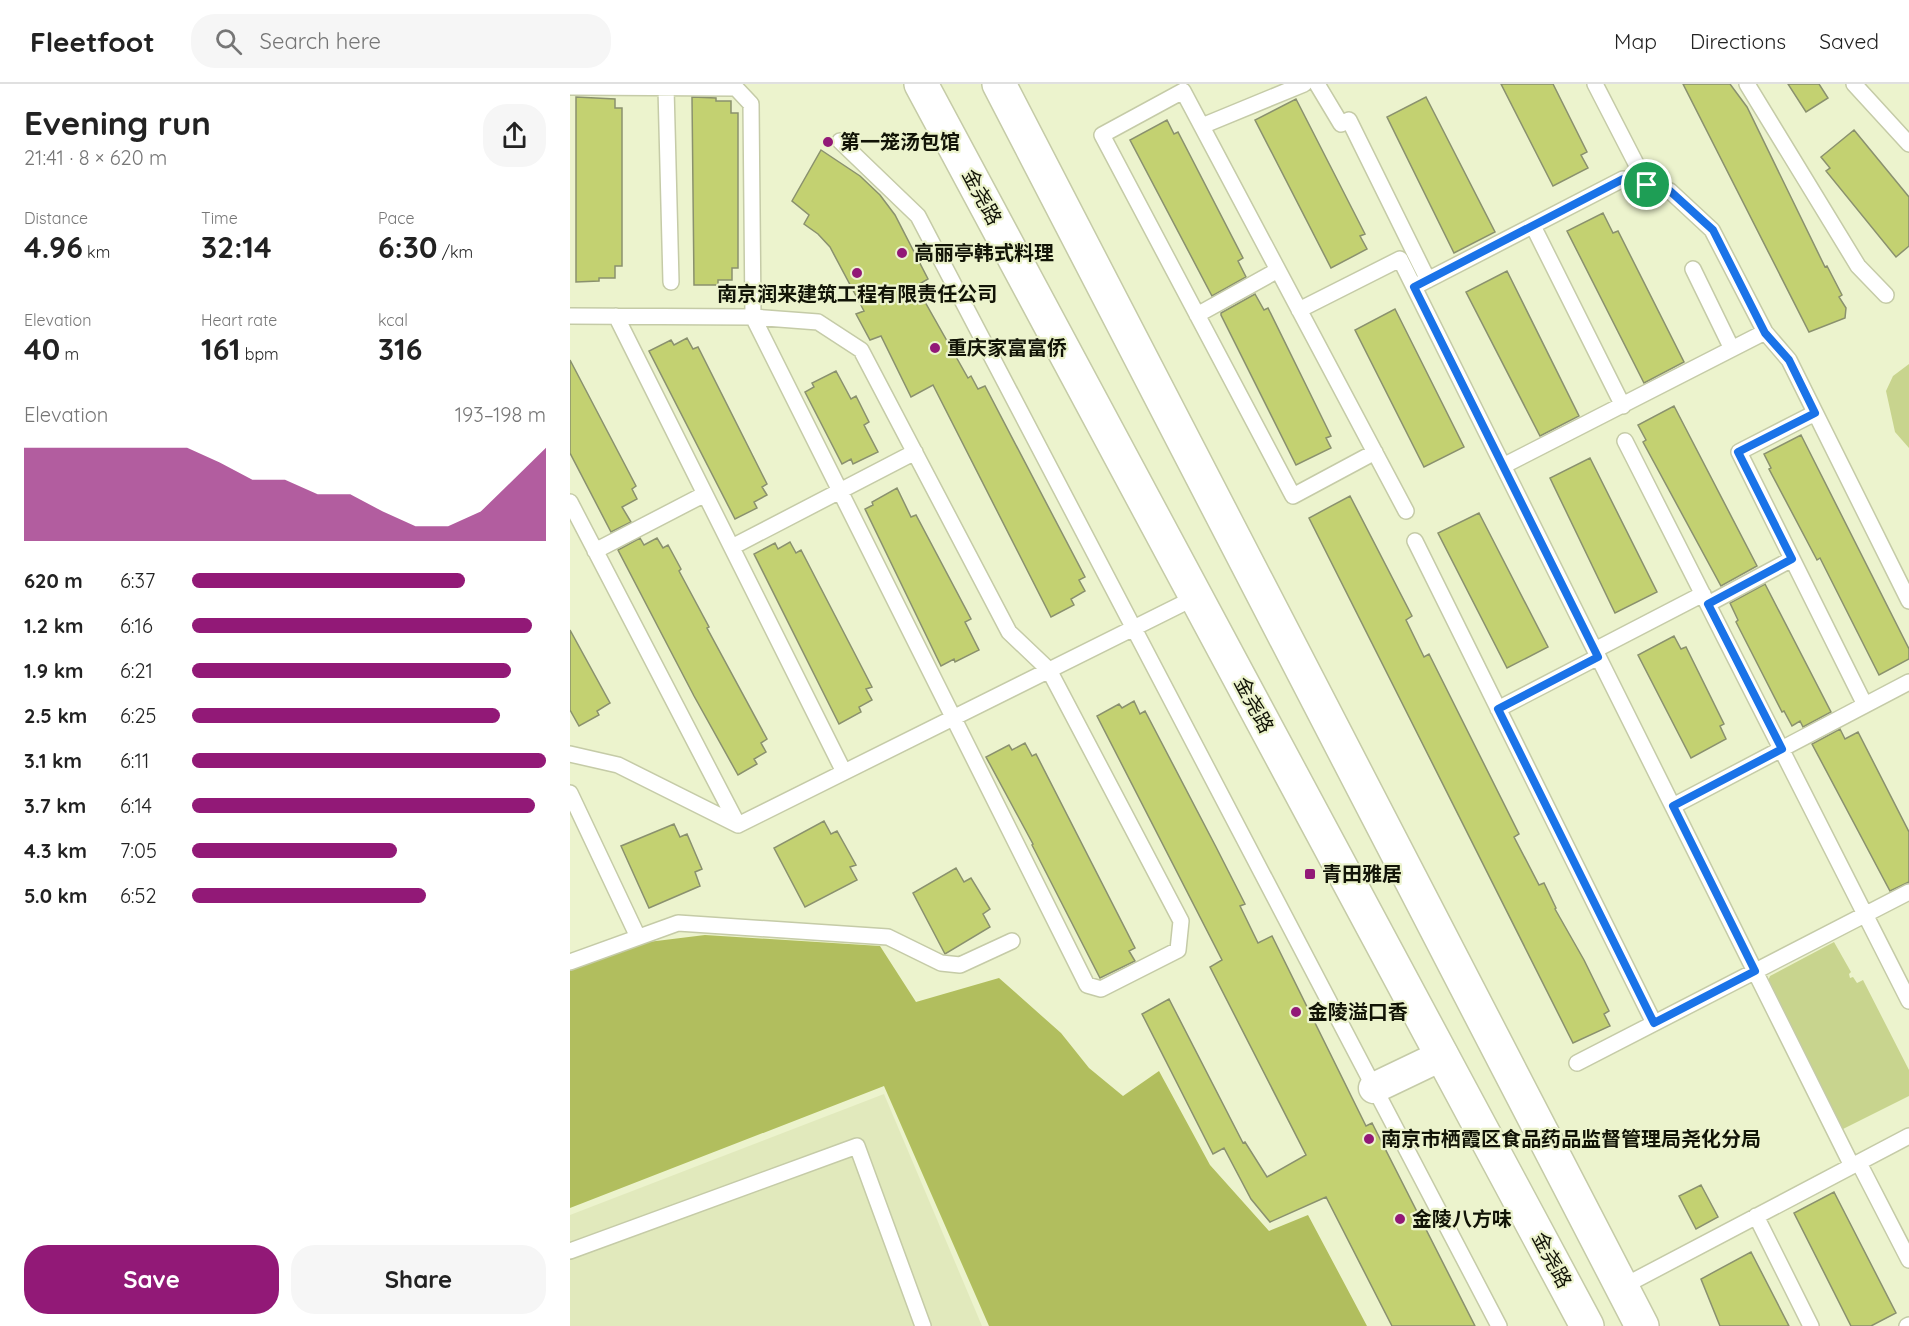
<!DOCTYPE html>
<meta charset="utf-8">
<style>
:root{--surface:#fff;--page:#f6f6f6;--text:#222;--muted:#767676;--line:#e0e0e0;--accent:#921977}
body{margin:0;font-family:Quicksand,"Noto Sans SC",sans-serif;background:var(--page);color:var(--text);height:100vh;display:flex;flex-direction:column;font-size:22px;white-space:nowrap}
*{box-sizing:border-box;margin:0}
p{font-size:20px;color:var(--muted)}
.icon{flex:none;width:33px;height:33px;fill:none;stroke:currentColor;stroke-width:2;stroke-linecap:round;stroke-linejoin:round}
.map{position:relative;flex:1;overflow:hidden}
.sheet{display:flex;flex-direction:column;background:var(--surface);width:570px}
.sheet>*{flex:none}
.pin{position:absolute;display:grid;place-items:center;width:51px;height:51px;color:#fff;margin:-26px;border:3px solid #fff;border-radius:50%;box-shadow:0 2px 6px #0007}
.round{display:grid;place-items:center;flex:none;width:63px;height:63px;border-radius:24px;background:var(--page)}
.headline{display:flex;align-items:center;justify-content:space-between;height:102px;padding:0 24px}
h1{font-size:33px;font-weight:800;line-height:45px}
.figures{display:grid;grid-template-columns:repeat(3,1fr);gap:9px;height:102px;padding:6px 24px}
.figures div{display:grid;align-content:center}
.figures b{font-size:30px;font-weight:800}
.figures small{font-size:16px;font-weight:400}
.figures p{font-size:16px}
.chart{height:168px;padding:12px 24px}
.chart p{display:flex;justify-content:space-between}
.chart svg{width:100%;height:108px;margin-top:6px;fill:var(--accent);opacity:.7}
.cta{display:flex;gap:12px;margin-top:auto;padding:12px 24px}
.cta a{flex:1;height:69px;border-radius:24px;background:var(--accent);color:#fff;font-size:24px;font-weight:800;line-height:69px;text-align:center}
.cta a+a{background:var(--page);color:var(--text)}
ul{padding:0 24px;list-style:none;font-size:20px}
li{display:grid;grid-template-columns:96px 72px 1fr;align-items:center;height:45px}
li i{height:15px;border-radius:8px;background:var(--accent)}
header{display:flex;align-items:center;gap:36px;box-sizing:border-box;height:84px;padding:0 30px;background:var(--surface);border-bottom:2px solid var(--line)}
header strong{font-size:28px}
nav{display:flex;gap:33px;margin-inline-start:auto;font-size:21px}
.search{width:420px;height:54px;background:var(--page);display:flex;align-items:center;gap:15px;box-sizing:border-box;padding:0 21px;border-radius:24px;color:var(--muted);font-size:22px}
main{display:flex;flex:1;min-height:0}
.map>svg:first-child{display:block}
.built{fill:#e1e9bc}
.green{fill:#c8d48e}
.forest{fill:#b1be5e}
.building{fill:#c3d171;stroke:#8a916e;stroke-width:1.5}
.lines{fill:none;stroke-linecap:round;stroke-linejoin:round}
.service-casing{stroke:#c5cba7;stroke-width:18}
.minor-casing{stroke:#c5cba7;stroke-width:33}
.secondary-casing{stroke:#c5cba7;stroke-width:36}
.service{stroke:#fff;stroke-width:15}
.minor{stroke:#fff;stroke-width:30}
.secondary{stroke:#fff;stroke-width:33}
.route-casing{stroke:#fff;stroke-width:12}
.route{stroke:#1a73e8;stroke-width:8}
.poi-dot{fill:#921977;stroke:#ecf3cd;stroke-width:2}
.labels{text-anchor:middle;stroke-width:4.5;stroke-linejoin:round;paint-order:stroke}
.poi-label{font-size:20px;font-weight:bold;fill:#121407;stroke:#ecf3cd;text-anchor:start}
.street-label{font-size:20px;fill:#121407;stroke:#ecf3cd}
</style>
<header>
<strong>Fleetfoot</strong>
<div class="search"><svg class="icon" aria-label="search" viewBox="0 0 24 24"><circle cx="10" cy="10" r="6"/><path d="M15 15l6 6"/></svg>Search here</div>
<nav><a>Map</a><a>Directions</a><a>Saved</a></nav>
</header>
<main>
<section class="sheet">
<div class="headline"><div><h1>Evening run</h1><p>21:41 · 8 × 620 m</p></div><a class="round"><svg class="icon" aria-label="share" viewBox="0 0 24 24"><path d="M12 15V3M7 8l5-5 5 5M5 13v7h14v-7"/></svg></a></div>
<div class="figures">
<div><p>Distance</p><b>4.96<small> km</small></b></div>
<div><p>Time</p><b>32:14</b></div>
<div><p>Pace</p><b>6:30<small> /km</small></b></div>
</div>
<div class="figures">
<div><p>Elevation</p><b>40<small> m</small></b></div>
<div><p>Heart rate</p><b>161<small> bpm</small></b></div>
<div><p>kcal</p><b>316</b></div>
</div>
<div class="chart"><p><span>Elevation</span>193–198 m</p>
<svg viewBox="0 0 160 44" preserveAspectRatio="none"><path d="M0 44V6L10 6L20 6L30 6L40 6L50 6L60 12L70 19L80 19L90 25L100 25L110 32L120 38L130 38L140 32L150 19L160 6V44z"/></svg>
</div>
<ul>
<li><b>620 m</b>6:37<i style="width:77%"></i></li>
<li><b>1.2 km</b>6:16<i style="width:96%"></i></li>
<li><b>1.9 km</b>6:21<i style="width:90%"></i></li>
<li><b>2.5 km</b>6:25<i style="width:87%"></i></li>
<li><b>3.1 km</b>6:11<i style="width:100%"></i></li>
<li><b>3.7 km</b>6:14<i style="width:97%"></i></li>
<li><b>4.3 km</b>7:05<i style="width:58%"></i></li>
<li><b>5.0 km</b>6:52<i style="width:66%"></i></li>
</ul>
<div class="cta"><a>Save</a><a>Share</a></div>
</section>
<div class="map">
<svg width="1339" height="1242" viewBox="0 0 1339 1242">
<rect width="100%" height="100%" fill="#ecf3cd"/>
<path class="built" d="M 314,1010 L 412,1242 L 0,1242 L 0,1131 Z"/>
<path class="green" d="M 1339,280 L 1339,364 L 1325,348 L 1316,307 L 1323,292 Z
M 1264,858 L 1281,888 L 1279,890 L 1280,894 L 1283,893 L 1287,899 L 1293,896 L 1339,986 L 1339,1012 L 1271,1046 L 1198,897 L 1200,892 Z"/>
<path class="forest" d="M 135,851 L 310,862 L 346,918 L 429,894 L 491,949 L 519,984 L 553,1012 L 589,987 L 640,1081 L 699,1147 L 738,1131 L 797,1242 L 419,1242 L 314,1002 L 0,1124 L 0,885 L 70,859 Z"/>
<path class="building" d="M 931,0 L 983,0 L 1017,68 L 1011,71 L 1018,84 L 983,102 Z
M 1113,0 L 1160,0 L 1177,23 L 1255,183 L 1257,182 L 1272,211 L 1269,213 L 1276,224 L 1275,234 L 1239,248 Z
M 1218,0 L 1249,0 L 1258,14 L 1236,28 Z
M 6,13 L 45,15 L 45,24 L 52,24 L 52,182 L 45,182 L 45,194 L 29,194 L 29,197 L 6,198 Z
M 122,13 L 146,14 L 146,17 L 161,17 L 161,29 L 168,29 L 168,184 L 162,184 L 162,196 L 148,196 L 148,201 L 124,201 Z
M 856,13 L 925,148 L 884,169 L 817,33 Z
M 726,15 L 795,150 L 790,152 L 797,165 L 761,184 L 685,36 Z
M 597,36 L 604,50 L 608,48 L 673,174 L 668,177 L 676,193 L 642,212 L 560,56 Z
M 1284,46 L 1339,113 L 1339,162 L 1326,173 L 1256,87 L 1260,84 L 1251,73 Z
M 251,66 L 290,92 L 310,111 L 325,131 L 358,195 L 346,202 L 398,294 L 401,292 L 408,305 L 415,302 L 515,493 L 509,496 L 515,507 L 501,515 L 504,521 L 481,533 L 363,301 L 341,313 L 311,252 L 300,256 L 286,230 L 294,227 L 260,163 L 248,150 L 234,140 L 239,131 L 222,117 Z
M 1033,129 L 1043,149 L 1048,147 L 1114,278 L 1074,299 L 997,147 Z
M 937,187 L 1009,332 L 970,352 L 896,208 Z
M 685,210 L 694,226 L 698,224 L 761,352 L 756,354 L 761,364 L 726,381 L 651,231 L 651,229 Z
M 825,225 L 894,363 L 854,383 L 785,246 Z
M 117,254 L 123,265 L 128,263 L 197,400 L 192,403 L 197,411 L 184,418 L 187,424 L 165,435 L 79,267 L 101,256 L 104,261 Z
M 0,276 L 66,402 L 62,405 L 67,415 L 52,423 L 61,438 L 41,448 L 0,369 Z
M 266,287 L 281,315 L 286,312 L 299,338 L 294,341 L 308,368 L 283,380 L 281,375 L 272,380 L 235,308 L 244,303 L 242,299 Z
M 1104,322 L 1187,482 L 1151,502 L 1073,358 L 1076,356 L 1068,341 Z
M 1231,351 L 1339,565 L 1339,575 L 1309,591 L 1250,474 L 1247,476 L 1199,385 L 1201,384 L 1194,370 Z
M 1020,374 L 1087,508 L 1045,529 L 980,394 Z
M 327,404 L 341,433 L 346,431 L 401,535 L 395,538 L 409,566 L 385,578 L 384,575 L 371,582 L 295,425 L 303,421 L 302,418 Z
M 780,412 L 842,532 L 836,536 L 854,573 L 859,570 L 949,750 L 944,753 L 969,801 L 974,799 L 986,824 L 985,825 L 1014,876 L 1039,927 L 1034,930 L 1040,942 L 1003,959 L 739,434 Z
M 909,429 L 978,563 L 937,584 L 868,449 Z
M 70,454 L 74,461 L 87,454 L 93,464 L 98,461 L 111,485 L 109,487 L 139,543 L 137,544 L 197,655 L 191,659 L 196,668 L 184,675 L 187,680 L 168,691 L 124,612 L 48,466 Z
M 220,458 L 226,469 L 231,466 L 302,603 L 296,605 L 302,616 L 289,623 L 291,628 L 269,640 L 184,470 L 205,459 L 208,465 Z
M 1195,500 L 1261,628 L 1233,643 L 1230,637 L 1222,642 L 1214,627 L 1212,628 L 1166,538 L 1168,536 L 1160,519 Z
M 0,546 L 40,619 L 27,627 L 29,631 L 9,642 L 0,626 Z
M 1104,552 L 1111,565 L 1116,563 L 1154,640 L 1150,642 L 1156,655 L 1121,674 L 1068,571 Z
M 564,617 L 570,630 L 575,627 L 646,763 L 675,820 L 670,822 L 688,859 L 702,852 L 796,1042 L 802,1039 L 905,1242 L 822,1242 L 756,1113 L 700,1138 L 681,1115 L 654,1064 L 643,1070 L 572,930 L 599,915 L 673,1059 L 675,1058 L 697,1093 L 736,1071 L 640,883 L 652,876 L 527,632 L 549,620 L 552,624 Z
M 1270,645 L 1275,655 L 1288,648 L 1339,748 L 1339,798 L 1320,807 L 1242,660 Z
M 455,659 L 462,672 L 466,670 L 565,864 L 559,867 L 565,877 L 530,894 L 462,761 L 463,760 L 416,673 L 439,661 L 442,666 Z
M 254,737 L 261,750 L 267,747 L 286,781 L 280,783 L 287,796 L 235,823 L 204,764 Z
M 104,740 L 110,753 L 117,750 L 132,785 L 125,788 L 130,802 L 79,824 L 51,762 Z
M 386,784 L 394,798 L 401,794 L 420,825 L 413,830 L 420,843 L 375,870 L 343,809 Z
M 1131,1101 L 1148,1133 L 1126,1145 L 1109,1112 Z
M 1264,1108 L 1326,1229 L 1301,1242 L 1281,1242 L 1224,1129 Z
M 1181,1168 L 1219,1242 L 1150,1242 L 1131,1195 Z"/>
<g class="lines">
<defs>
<path id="service" d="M 747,0 L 771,40 L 779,36 L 858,196
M 1025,0 L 1077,101
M 1177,0 L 1288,182 L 1316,211
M 1284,0 L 1339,60
M 0,3 L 166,4 L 181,20 L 183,233 L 517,901 L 531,905 L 608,866 L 611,837 L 479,586 L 439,548 L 291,266 L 248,238 L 183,233 L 0,232
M 96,4 L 101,198
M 632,42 L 734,0
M 270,57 L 348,132 L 929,1242
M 963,142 L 1053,322
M 1123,185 L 1162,265
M 844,203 L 1053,95 L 1100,107 L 1142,146 L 1195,248 L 1219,276 L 1339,517
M 729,226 L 830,175 L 1282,1082
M 627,231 L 708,186
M 46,232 L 274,688
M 1245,329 L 1169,368 L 1295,621
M 1055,357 L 1339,917
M 805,368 L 723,412 L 532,51 L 613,7 C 687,147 762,287 836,427
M 933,382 L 1195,248
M 0,418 L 168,741
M 845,457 L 1084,939
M 162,463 L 345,368
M 25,467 L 135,410
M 1138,520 L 1222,475
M 1025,566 L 1133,510
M 928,625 L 1028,573
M 0,670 L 48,681 L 168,741 L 626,513
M 0,709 L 68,853
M 1103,722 L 1339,598
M 0,878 L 108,839 L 318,853 L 371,879 L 390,881 L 442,857
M 1007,979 L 1339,808
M 1289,1079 L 1339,1176
M 1186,1132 L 1241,1242
M 0,1167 L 287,1062 L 353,1242
M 1052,1203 L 1339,1052
M 1337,1242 L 1339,1241"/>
<path id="minor" d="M 804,1004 L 873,971"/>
<path id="secondary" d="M 351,0 L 1017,1242
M 429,0 L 1072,1242"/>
</defs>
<use href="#service" class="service-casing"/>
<use href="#minor" class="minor-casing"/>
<use href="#secondary" class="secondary-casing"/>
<use href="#service" class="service"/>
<use href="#minor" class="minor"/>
<use href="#secondary" class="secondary"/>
</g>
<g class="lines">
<defs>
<path id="route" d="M 1053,95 L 1100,107 L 1143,146 L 1195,249 L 1219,276 L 1245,329 L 1168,368 L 1222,475 L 1138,520 L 1212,665 L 1103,722 L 1185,887 L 1084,939 L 928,625 L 1028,573 L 844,203 Z"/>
</defs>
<use href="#route" class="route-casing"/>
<use href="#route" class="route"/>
</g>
<g class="poi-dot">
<circle cx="258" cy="58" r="6"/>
<circle cx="332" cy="169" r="6"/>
<circle cx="287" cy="189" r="6"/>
<circle cx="365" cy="264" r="6"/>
<rect x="734" y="784" width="12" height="12" rx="3"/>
<circle cx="726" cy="928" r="6"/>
<circle cx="799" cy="1055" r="6"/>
<circle cx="830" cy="1135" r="6"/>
</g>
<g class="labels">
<g class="poi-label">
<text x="270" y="65">第一笼汤包馆</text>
<text x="344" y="176">高丽亭韩式料理</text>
<text x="287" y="217" text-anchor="middle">南京润来建筑工程有限责任公司</text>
<text x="377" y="271">重庆家富富侨</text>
<text x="752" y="797">青田雅居</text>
<text x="738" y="935">金陵溢口香</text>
<text x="811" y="1062">南京市栖霞区食品药品监督管理局尧化分局</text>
<text x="842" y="1142">金陵八方味</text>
</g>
<g class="street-label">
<text transform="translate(412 113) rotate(62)" y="7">金尧路</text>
<text transform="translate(684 621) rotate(62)" y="7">金尧路</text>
<text transform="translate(982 1176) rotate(62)" y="7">金尧路</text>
</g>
</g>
</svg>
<div class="pin" style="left:1077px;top:101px;background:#1e9e55"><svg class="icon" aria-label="arrive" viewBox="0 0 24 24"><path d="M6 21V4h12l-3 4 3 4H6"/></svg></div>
</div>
</main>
